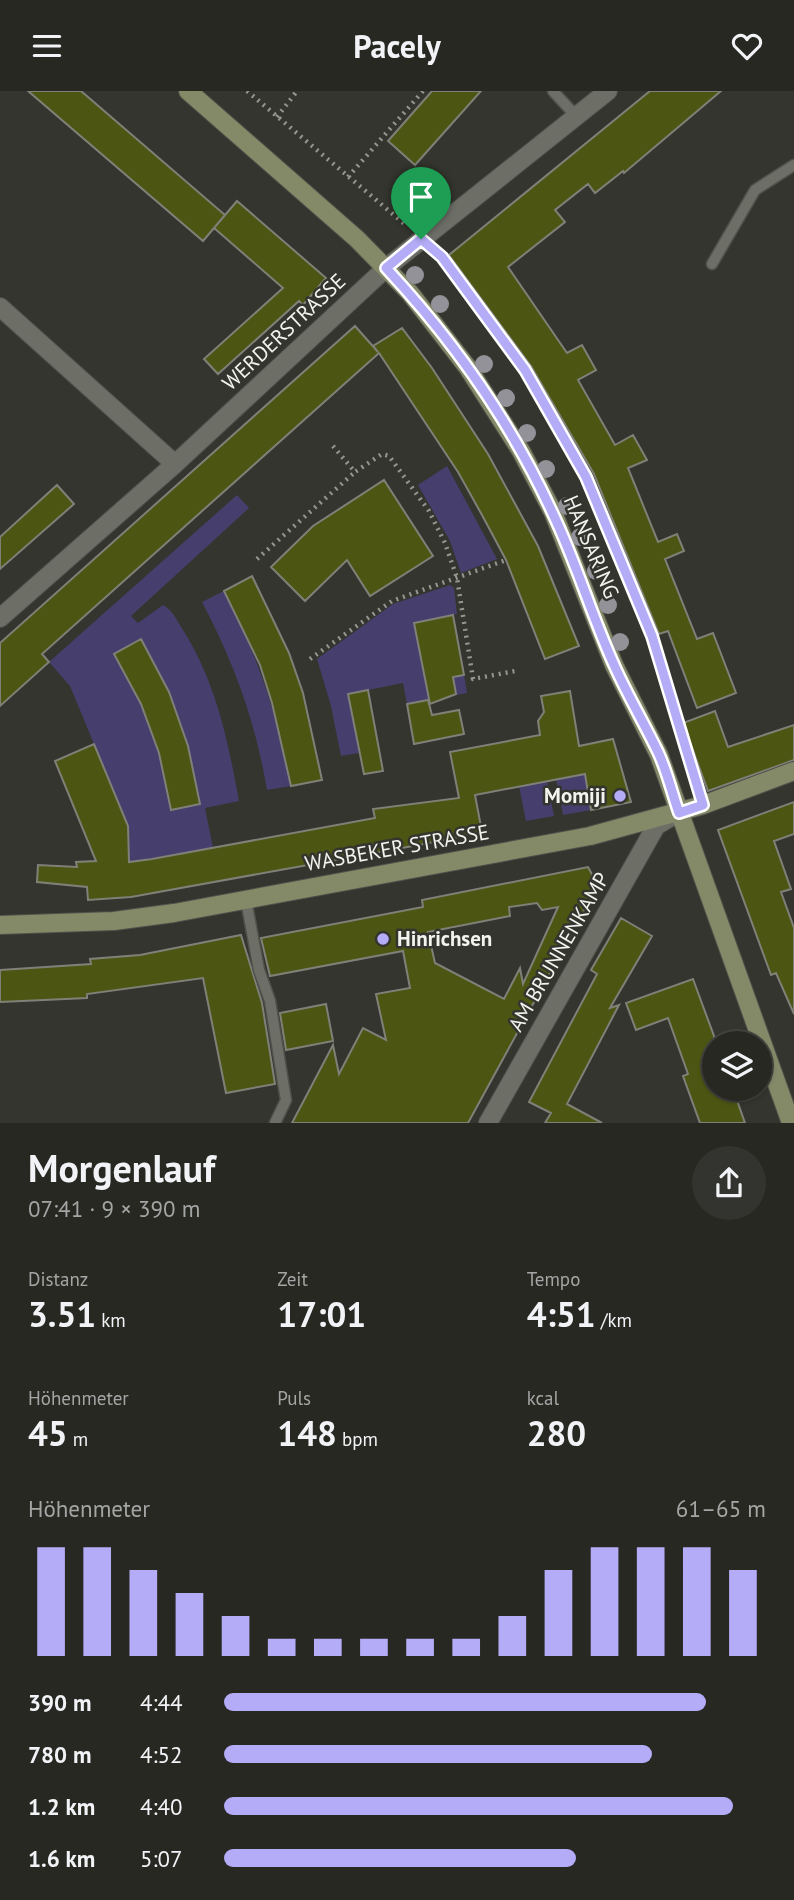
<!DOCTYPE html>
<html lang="de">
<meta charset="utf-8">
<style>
:root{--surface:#272822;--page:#33342f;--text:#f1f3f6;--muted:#a4a6a5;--line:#434440;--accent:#b5acf8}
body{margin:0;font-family:"PT Sans",sans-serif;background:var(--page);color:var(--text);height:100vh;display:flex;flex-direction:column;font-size:26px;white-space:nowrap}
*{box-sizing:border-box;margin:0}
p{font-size:23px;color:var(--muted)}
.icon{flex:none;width:38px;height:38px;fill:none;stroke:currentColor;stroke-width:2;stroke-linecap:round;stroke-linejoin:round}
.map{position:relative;height:1032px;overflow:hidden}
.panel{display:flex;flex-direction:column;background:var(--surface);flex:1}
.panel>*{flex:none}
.controls{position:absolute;left:702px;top:940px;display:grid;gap:14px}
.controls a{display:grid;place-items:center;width:70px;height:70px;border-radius:50%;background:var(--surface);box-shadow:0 2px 5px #0004,0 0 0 2px var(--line);font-size:35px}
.pin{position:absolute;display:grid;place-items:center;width:60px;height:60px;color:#fff;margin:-72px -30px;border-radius:50% 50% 50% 0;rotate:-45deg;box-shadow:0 0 7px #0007}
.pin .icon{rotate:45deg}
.round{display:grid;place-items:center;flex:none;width:74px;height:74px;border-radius:37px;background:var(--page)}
.summary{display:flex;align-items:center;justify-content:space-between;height:119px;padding:0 28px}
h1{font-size:38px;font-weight:600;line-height:52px}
.metrics{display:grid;grid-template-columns:repeat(3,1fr);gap:10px;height:119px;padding:7px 28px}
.metrics div{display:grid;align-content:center}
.metrics b{font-size:35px;font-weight:600}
.metrics small{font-size:19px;font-weight:400}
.metrics p{font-size:19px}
.chart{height:196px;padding:14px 28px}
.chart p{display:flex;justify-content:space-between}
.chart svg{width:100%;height:126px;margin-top:7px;stroke:var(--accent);stroke-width:6}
ul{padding:0 28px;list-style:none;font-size:23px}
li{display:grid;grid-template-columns:112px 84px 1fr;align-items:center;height:52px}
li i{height:18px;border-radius:9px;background:var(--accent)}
header{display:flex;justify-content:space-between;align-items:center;height:91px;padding:0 28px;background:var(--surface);font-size:32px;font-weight:600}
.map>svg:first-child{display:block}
.green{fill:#463f6e}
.building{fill:#4d5513;stroke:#7f8078;stroke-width:2;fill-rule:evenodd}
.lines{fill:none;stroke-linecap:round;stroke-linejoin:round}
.lane-casing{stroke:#4f514a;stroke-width:13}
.street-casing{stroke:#4f514a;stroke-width:20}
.secondary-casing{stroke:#4f514a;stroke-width:20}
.path{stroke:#959690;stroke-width:4.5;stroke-dasharray:2 5;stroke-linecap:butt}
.lane{stroke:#6d6f67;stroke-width:10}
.street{stroke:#6d6f67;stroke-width:18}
.secondary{stroke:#848968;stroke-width:18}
.tree{fill:#939299}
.route-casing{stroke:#fff;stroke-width:14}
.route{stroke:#b5acf8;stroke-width:9}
.poi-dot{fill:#b5acf8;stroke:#34352e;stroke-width:2.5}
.labels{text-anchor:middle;stroke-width:5;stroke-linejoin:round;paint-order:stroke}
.street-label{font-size:21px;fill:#f3f4ef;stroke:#34352e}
.poi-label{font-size:21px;font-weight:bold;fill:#f3f4ef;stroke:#34352e;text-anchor:end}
</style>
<header><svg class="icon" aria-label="menu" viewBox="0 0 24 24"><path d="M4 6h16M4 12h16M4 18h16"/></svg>Pacely<svg class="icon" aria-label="heart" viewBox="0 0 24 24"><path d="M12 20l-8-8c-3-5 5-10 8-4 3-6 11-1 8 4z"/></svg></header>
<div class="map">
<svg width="794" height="1032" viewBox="0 0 794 1032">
<rect width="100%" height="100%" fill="#34352e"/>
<path class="green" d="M 447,375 L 497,468 L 461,482 L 450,450 L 418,394 Z
M 237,404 L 249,417 L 131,525 L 138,532 L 163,514 C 173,519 177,530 183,539 C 216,591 228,650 239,710 L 205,717 L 213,757 L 129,771 L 128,735 L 70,595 L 49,571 Z
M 450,494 L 454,497 L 457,523 L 414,532 L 426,591 L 464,584 L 467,602 L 407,613 L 403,592 L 348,603 L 359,662 L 341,665 L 331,615 L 317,568 L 393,513 Z
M 224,500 C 259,567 276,621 291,695 L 267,699 C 255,629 235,574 202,511 Z
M 585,683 L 591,719 L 563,724 L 556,688 Z
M 547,690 L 554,725 L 526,730 L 519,695 Z"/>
<path class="building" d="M 28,0 L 81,0 L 225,124 L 203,150 Z
M 432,0 L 481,0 L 415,74 L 388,50 Z
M 650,0 L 721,0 L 624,82 L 623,80 L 595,102 L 588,93 L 555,119 L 565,131 L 508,176 L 567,262 L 582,254 L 596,279 L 578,289 L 615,354 L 633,344 L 647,369 L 628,377 L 658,451 L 677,443 L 684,460 L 665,468 L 697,548 L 713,542 L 736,602 L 697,617 L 668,540 L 659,543 L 594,383 L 531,275 L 449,164 Z
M 237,110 L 326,187 L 303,214 L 299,210 L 218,283 L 204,268 L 283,197 L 214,137 Z
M 355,235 L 378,261 L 373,255 L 402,237 L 432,277 L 488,363 L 538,455 L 579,555 L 545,568 L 506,469 L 482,424 L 458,381 L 379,262 L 42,563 L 49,571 L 0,615 L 0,552 Z
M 384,389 L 433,465 L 370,505 L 347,469 L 305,510 L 271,476 L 313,435 Z
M 57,394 L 74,413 L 0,478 L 0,446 Z
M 252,485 L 289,562 L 303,602 L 322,689 L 291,695 L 272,612 L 260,574 L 224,500 Z
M 453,524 L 464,584 L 453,586 L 456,603 L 430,613 L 414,532 Z
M 141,548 L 169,601 L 188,655 L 200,713 L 171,719 L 159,662 L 141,613 L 114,563 Z
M 368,599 L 383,680 L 364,683 L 348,603 Z
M 570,600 L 579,655 L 613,648 L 631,711 L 591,719 L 585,683 L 475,704 L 482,741 L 424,753 L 131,806 L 88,809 L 87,796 L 37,791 L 38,774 L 77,776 L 76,771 L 96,770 L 55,670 L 94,653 L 128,735 L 129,771 L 152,768 L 375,727 L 373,718 L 459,707 L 450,661 L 540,644 L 538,630 L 544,621 L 541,605 Z
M 428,609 L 432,624 L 459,619 L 464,643 L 414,653 L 407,613 Z
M 715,620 L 728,656 L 794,634 L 794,669 L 708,700 L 683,632 Z
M 794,711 L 794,743 L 774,750 L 791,798 L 781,801 L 794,837 L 794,923 L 776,882 L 771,884 L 718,739 Z
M 588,776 L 598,794 L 468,1032 L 292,1032 L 333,954 L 339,983 L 363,937 L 386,949 L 376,903 L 410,897 L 403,860 L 270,885 L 261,847 L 423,816 L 422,809 ZM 537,812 L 542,819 L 558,816 L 523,893 L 520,877 L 504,908 L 435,872 L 428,841 L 510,825 L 509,816 Z
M 621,827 L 652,845 L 610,917 L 619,914 L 567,1013 L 602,1032 L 545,1032 L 551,1022 L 529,1011 L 597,883 L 591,879 Z
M 241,844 L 262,912 L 275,993 L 226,1002 L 203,887 L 87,903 L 87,907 L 0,911 L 0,879 L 91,873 L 90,868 L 140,864 Z
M 693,888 L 714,945 L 714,998 L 733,998 L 745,1032 L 700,1032 L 683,985 L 688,983 L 668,927 L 636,939 L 626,912 Z
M 326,913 L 333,950 L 286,959 L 280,922 Z"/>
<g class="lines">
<defs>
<path id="lane" d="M 553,0 L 576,25
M 712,173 L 755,99 L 794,74
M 246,809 L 259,879 L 270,910 L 284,997 L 286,1009 L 275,1032"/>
<path id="street" d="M 0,216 L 175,373
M 0,527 L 175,373 L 386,177 L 608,0
M 488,1032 L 656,735 L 676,723"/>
<path id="secondary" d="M 188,0 L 357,148 L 410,202 L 468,277 L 521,360 L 553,421 L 614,574 L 659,664 L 791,1032
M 0,834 L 114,830 L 174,822 L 590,745 L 703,714 L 794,680"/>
</defs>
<use href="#lane" class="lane-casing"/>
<use href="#street" class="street-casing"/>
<use href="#secondary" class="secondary-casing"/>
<path class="path" d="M 247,0 L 407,135
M 277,26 L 297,0
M 348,86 L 423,0
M 437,162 L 525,279 L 586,386 L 652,546 L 698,696
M 333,355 L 355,381 L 382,363 L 389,365 L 429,420 L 445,452 L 457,487 L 473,588 L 515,580
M 257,468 L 355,381
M 310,568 L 392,510 L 506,469"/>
<use href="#lane" class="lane"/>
<use href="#street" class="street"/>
<use href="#secondary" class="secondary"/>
</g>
<g class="tree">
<circle cx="415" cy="184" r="9"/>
<circle cx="440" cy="213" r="9"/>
<circle cx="484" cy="273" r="9"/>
<circle cx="506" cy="307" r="9"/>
<circle cx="527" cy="342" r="9"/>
<circle cx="546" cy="378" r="9"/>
<circle cx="567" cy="415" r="9"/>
<circle cx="580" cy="446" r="9"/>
<circle cx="596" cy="480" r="9"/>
<circle cx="608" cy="514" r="9"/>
<circle cx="620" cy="551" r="9"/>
</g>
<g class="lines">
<defs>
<path id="route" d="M 421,148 L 442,166 L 525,279 L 586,386 L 652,545 L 703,714 L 679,722 C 672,702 667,680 658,661 C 644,632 628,605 615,576 C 592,526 577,473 553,423 C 512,333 453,249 386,177 Z"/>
</defs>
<use href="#route" class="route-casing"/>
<use href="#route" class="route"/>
</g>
<g class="poi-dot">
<circle cx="620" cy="705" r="7"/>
<circle cx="383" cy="848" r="7"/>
</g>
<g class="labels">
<g class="street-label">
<text transform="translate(284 241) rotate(-43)" y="7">WERDERSTRASSE</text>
<text transform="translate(591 456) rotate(67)" y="7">HANSARING</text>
<text transform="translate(397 757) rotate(-10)" y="7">WASBEKER STRASSE</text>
<text transform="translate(559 861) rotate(-60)" y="7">AM BRUNNENKAMP</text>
</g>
<g class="poi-label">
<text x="606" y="712">Momiji</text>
<text x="397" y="855" text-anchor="start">Hinrichsen</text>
</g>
</g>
</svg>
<div class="controls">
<a><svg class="icon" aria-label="layers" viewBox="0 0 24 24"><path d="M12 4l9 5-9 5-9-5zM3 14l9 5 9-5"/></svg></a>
</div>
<div class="pin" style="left:421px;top:148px;background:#1e9e55"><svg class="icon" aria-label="arrive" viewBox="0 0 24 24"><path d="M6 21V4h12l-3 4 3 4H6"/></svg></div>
</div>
<section class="panel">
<div class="summary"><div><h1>Morgenlauf</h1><p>07:41 · 9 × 390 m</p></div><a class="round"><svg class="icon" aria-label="share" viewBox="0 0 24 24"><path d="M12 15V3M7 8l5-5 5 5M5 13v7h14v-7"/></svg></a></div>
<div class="metrics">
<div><p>Distanz</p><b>3.51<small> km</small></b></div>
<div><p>Zeit</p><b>17:01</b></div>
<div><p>Tempo</p><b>4:51<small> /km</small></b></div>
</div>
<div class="metrics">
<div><p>Höhenmeter</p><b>45<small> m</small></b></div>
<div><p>Puls</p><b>148<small> bpm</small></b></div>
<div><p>kcal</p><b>280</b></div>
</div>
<div class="chart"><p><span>Höhenmeter</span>61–65 m</p>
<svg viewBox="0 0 160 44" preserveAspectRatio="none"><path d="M5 44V6M15 44V6M25 44V14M35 44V22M45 44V30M55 44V38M65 44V38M75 44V38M85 44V38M95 44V38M105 44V30M115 44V14M125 44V6M135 44V6M145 44V6M155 44V14"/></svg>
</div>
<ul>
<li><b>390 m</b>4:44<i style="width:89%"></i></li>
<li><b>780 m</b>4:52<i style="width:79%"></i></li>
<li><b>1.2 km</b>4:40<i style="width:94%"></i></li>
<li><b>1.6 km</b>5:07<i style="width:65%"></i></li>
</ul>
</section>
